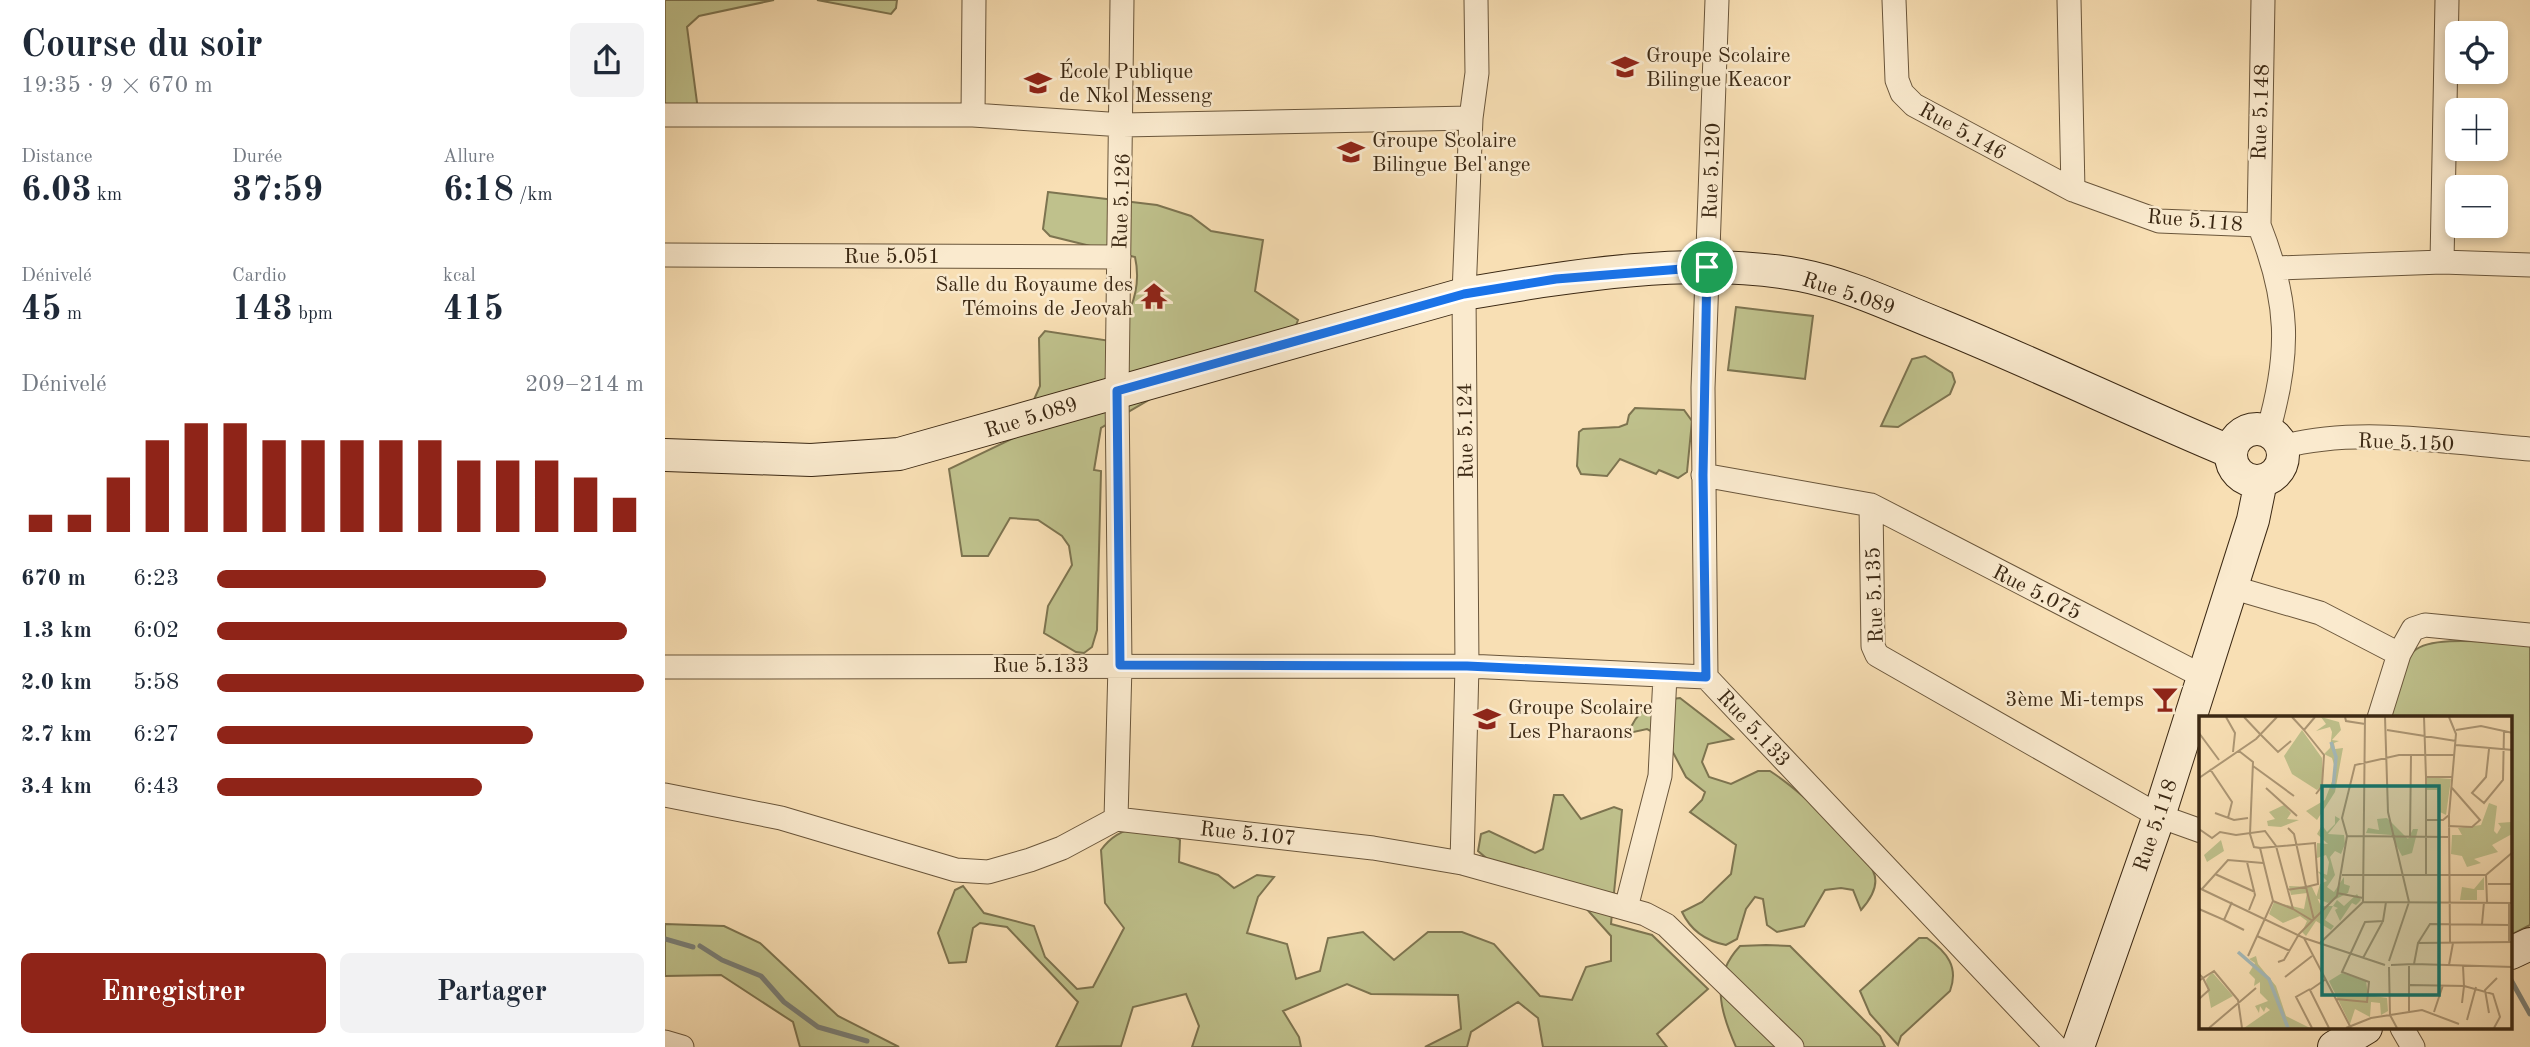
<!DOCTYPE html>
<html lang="fr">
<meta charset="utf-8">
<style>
:root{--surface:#fff;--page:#f2f2f3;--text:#1f2937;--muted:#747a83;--accent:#8f2418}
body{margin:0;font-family:"Old Standard TT",serif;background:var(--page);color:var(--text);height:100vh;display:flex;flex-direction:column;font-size:26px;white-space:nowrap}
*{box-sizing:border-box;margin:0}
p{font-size:23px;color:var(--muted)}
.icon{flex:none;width:38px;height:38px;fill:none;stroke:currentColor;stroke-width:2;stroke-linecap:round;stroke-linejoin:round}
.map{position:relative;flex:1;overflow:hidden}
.sheet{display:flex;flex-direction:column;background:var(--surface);width:665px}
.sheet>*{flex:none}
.fabs{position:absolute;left:1780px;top:21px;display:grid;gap:14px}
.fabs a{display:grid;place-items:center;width:63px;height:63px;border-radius:10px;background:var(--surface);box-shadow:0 4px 10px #0003;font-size:35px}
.pin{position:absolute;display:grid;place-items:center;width:60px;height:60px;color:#fff;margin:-30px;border:4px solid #fff;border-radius:50%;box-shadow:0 2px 7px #0007}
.round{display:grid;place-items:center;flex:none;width:74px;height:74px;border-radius:10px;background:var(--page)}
.headline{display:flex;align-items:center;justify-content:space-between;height:119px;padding:0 21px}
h1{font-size:38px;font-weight:700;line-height:52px}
.figures{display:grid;grid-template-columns:repeat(3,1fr);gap:10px;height:119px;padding:7px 21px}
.figures div{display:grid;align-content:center}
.figures b{font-size:35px;font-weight:700}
.figures small{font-size:19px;font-weight:400}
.figures p{font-size:19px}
.chart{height:196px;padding:14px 21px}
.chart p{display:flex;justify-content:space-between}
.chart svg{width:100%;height:126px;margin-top:7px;stroke:var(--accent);stroke-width:6}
.primary-button{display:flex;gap:14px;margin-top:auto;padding:14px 21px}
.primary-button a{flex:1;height:80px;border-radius:10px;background:var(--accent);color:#fff;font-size:28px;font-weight:700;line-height:80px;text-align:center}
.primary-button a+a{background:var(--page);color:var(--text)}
ul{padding:0 21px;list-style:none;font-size:23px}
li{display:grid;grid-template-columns:112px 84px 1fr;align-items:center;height:52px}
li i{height:18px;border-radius:9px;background:var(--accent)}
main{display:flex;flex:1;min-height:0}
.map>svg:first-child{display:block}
.green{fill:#bfc18c;stroke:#7d7450;stroke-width:2}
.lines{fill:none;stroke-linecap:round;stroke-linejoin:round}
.stream{stroke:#7a7f77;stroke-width:5}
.street-casing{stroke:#6a563b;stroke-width:25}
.secondary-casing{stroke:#3b2813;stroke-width:34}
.street{stroke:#faeace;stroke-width:23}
.secondary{stroke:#faeace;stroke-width:32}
.route-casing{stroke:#fff;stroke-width:14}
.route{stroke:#1a73e8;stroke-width:9}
.labels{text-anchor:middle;stroke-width:5;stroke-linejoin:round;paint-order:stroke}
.poi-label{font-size:21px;fill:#3b2813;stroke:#faeace;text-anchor:start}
.street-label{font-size:21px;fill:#3b2813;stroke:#faeace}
.inset-river{fill:none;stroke:#a4b9b9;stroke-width:3.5}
.inset-road{fill:none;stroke:#ac9674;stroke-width:2}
.view{fill:#0f766e;fill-opacity:0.15;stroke:#0f766e;stroke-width:3.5}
.inset-edge{fill:none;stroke:#3b2813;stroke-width:3.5}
</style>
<main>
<section class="sheet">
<div class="headline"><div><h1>Course du soir</h1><p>19:35 · 9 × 670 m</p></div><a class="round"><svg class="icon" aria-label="share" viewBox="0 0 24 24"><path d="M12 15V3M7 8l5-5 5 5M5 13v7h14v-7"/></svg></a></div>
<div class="figures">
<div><p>Distance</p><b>6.03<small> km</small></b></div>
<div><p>Durée</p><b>37:59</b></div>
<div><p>Allure</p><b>6:18<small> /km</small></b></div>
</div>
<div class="figures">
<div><p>Dénivelé</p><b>45<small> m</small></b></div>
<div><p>Cardio</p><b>143<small> bpm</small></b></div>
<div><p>kcal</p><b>415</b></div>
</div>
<div class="chart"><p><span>Dénivelé</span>209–214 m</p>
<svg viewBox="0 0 160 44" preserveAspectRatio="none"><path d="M5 44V38M15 44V38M25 44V25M35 44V12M45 44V6M55 44V6M65 44V12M75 44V12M85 44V12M95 44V12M105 44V12M115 44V19M125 44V19M135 44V19M145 44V25M155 44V32"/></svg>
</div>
<ul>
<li><b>670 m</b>6:23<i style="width:77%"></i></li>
<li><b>1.3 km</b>6:02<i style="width:96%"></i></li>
<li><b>2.0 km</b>5:58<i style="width:100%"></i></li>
<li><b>2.7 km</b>6:27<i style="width:74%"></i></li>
<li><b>3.4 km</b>6:43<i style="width:62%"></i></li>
</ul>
<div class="primary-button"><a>Enregistrer</a><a>Partager</a></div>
</section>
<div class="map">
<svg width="1865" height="1047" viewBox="0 0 1865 1047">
<rect width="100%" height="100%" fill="#f8dfb4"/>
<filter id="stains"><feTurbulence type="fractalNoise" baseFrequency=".00286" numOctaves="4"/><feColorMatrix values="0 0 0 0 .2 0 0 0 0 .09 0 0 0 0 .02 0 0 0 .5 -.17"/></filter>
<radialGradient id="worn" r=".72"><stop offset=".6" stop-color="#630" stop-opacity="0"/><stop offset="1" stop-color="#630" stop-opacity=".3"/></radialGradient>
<path class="green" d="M 0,0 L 109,0 L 34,16 L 22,27 L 33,110 L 0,111 Z
M 152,0 L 232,0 L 231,8 L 226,14 Z
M 383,192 L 492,205 L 526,216 L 546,231 L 598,240 L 590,291 L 633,320 L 630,328 L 554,359 L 436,428 L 429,470 L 436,471 L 432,630 L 427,647 L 419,653 L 411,652 L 379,633 L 383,606 L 407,565 L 404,546 L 397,536 L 373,520 L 345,518 L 323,556 L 297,556 L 284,469 L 353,436 L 375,386 L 374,338 L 380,331 L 445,341 C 465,317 477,288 470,257 L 385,236 L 378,229 Z
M 1071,307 L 1148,316 L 1140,379 L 1063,370 Z
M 1260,356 L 1287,373 L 1290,382 L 1285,394 L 1233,427 L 1216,426 L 1247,359 Z
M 970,408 L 1019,410 L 1027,421 L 1022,472 L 1013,478 L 994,470 L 991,474 L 955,459 L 942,476 L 916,474 L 912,466 L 914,432 L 918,429 L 954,427 L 962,424 L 964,415 Z
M 1865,639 L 1865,925 L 1846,935 L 1846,718 L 1725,718 C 1730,699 1733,664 1749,651 C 1767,635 1827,643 1852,643 Z
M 1015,698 L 1068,739 L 1043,744 L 1037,762 L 1044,777 L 1066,784 L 1093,771 L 1105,771 C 1130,787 1196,845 1208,871 C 1215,885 1205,900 1196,910 L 1188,890 L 1176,888 L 1160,890 L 1139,926 L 1112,932 L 1102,925 L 1098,899 L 1090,897 L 1081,909 L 1072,939 L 1061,945 C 1041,941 1026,931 1017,912 L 1037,902 L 1066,874 L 1071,845 L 1025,812 L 1037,800 L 1040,792 L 1021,777 L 1001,739 L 982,729 L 964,733 C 971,709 991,700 1015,698 Z
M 889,795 L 898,795 L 916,819 L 949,807 L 957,810 L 946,924 L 987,935 L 1043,989 L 992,1034 L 1002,1047 L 878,1047 L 873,1018 L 853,1002 L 806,1032 L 802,1047 L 760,1047 L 796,1029 L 793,995 L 706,994 L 682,984 L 618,1011 L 634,1037 L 636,1047 L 527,1047 L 534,1026 L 521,994 L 468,1007 L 456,1046 L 391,1047 L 413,1002 L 342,927 L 315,923 L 308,928 L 301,962 L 284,963 L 273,933 L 290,890 L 298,886 L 319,913 L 369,926 L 380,957 L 412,989 L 428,987 L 459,928 L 440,903 L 436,850 C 455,824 489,820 515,840 L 514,862 L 553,875 L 569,888 L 592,875 L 609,877 L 593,897 L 582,933 L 622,944 L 631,979 L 655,971 L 663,938 L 698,932 L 729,960 L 763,932 L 797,932 L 829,944 L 875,996 L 907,1000 L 921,967 L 946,961 L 946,936 L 919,906 L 846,879 L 813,851 L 816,834 L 824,831 L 870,853 L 878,849 Z
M 0,924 L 59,926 L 95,943 L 173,1016 L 234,1047 L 135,1047 L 128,1022 L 56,975 L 0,976 Z
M 1254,938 L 1262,938 C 1282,952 1294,967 1285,991 L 1236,1036 L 1233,1045 L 1205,1014 L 1195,991 Z
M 1101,945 L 1125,946 L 1215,1036 L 1220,1047 L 1071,1047 C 1055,1011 1045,978 1075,946 Z"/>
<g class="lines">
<path class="stream" d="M 0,939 L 28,947
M 35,946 L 57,960 L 96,976 L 119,1002 L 153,1027 L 202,1041
M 1846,980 L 1865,1014"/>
<defs>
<path id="street" d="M 1229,0 L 1232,80 L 1237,93 L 1249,105 L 1408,190
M 1404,0 L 1408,190 L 1494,221 L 1594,225 C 1624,301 1626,352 1603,431
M 0,115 L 308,115 L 458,125 L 806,118
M 308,115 L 309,0
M 1594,225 L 1598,0
M 0,255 L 454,257
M 1777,262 L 1782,0
M 1611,268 L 1777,262 L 1865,265
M 1617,447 C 1691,426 1788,443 1865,449
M 1038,475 L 1206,505 L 1208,646 L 1212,655 L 1494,816 L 1536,831
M 1206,505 L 1539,677
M 1566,587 L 1655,613 L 1734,654
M 0,667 L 802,666 L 1041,677 L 1391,1047
M 1041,677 L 1038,388 L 1052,0
M 1714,718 L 1734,654 L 1748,629 L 1760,625 L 1865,635
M 0,795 L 116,818 L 291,870 L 323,872 L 365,860 L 397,848 L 451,819 L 708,848 L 797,863 L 980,914 L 1001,925 L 1127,1047
M 451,819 L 455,665 L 452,391 L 457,0
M 797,863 L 802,666 L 799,294 L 806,118 L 812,73 L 811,0
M 961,908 L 995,776 L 1000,676
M 1737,1028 L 1748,1047
M 0,1042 L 17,1047"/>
<path id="secondary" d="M1566 455a26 26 0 1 1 52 0a26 26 0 1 1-52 0Z
M 0,455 L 146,460 L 234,454 L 799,294 C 905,276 1028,255 1135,275 C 1182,284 1230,307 1275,325 C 1373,365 1468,411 1566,452
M 1846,953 L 1865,944
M 1413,1047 L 1494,816 L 1588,520 L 1596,481
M 1669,1047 L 1701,1028"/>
</defs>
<use href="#street" class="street-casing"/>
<use href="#secondary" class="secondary-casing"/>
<use href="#street" class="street"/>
<use href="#secondary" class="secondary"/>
</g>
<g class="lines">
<defs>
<path id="route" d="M 1042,267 L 1038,475 L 1041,677 L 802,666 L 455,665 L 452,391 L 799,294 L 891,279 Z"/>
</defs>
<use href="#route" class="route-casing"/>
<use href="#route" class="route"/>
</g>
<defs>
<symbol id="school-bare" viewBox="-9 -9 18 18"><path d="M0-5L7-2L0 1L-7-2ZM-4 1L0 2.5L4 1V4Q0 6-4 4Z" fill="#8f2418" stroke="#faeace" stroke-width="2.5" paint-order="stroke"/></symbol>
<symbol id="temple-bare" viewBox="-9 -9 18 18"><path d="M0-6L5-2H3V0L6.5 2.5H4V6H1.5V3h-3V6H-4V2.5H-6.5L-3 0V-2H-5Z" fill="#8f2418" stroke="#faeace" stroke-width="2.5" paint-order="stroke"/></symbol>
<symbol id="bar-bare" viewBox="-9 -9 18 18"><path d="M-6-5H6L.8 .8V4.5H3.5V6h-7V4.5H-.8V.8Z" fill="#8f2418" stroke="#faeace" stroke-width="2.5" paint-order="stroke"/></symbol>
</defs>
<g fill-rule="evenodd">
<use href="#school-bare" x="941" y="48" width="38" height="38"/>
<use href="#school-bare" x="354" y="64" width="38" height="38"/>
<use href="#school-bare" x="667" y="133" width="38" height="38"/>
<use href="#temple-bare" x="470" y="277" width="38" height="38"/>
<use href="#bar-bare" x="1481" y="680" width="38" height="38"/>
<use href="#school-bare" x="803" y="700" width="38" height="38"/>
</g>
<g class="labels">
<g class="poi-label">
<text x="981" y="62">Groupe Scolaire<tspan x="981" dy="24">Bilingue Keacor</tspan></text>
<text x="394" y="78">École Publique<tspan x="394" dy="24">de Nkol Messeng</tspan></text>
<text x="707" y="147">Groupe Scolaire<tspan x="707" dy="24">Bilingue Bel'ange</tspan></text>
<text x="468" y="291" text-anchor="end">Salle du Royaume des<tspan x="468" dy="24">Témoins de Jeovah</tspan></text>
<text x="1479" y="706" text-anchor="end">3ème Mi-temps</text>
<text x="843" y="714">Groupe Scolaire<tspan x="843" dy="24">Les Pharaons</tspan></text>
</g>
<g class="street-label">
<text transform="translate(1595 112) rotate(-88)" y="7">Rue 5.148</text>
<text transform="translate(1298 131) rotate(29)" y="7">Rue 5.146</text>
<text transform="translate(1046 171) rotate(-88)" y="7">Rue 5.120</text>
<text transform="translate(456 201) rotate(-88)" y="7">Rue 5.126</text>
<text transform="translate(1530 220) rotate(5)" y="7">Rue 5.118</text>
<text x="227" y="263">Rue 5.051</text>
<text transform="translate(1184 293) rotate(18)" y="7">Rue 5.089</text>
<text transform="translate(366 417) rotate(-17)" y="7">Rue 5.089</text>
<text transform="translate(800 431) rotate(-91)" y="7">Rue 5.124</text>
<text transform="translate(1741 442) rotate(2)" y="7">Rue 5.150</text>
<text transform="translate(1372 592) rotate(27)" y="7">Rue 5.075</text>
<text transform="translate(1209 595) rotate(-92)" y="7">Rue 5.135</text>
<text x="376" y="672">Rue 5.133</text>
<text transform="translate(1089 728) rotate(47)" y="7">Rue 5.133</text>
<text transform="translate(1490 825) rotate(-71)" y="7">Rue 5.118</text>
<text transform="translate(583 833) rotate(6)" y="7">Rue 5.107</text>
</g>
</g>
<g transform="translate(1534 716)">
<rect width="313" height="313" fill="#f8dfb4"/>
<path d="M 122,1 L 140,6 L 142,14 L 133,24 L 140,25 L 135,27 L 136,33 L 144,32 L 136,76 L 118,104 L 107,95 L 126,84 L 137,55 L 133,42 L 125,38 L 131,32 L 133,16 L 131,11 L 117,15 L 127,8 ZM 103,14 L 123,42 L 123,70 L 118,74 L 93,58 L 85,40 ZM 228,61 L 252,63 L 247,99 L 239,95 L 238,74 L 228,74 ZM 290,87 L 298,90 L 295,115 L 298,118 L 302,111 L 299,107 L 312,106 L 313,118 L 293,129 L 299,136 L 275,143 L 282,147 L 268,151 L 263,140 L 252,138 L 253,119 L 263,119 L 259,112 L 282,109 ZM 85,89 L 92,97 L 88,103 L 100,104 L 82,111 L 69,110 L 68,105 L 76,103 L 70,96 ZM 136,100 L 141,103 L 129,118 L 145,119 L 146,128 L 142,138 L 136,135 L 131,141 L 136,159 L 128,171 L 135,176 L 145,161 L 145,168 L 151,170 L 149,177 L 129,187 L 117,182 L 121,168 L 128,165 L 118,155 L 128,159 L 130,146 L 127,139 L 118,142 L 118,127 L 129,128 L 118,118 L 123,109 L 128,116 L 136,108 ZM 188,102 L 209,123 L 214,113 L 219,113 L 213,137 L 203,140 L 192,119 L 167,117 L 169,112 L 180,114 L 178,103 ZM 22,124 L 25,135 L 8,146 L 5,139 ZM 285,161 L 285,174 L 278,174 L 278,184 L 261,184 L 263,171 L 275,173 ZM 90,170 L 113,171 L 122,190 L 134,190 L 138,184 L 145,190 L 158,178 L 162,184 L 157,189 L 153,187 L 141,205 L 136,194 L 139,192 L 134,190 L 126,204 L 135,210 L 132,214 L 117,205 L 107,220 L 103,216 L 108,205 L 101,200 L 84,207 L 70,198 L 75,186 L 105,193 L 108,177 L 92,179 ZM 57,240 L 59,248 L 77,270 L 87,300 L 111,312 L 45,312 L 71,294 L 67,291 L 65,296 L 61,290 L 60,297 L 56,290 L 69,285 L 61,277 L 61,266 L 55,270 L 56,263 L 50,257 L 56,247 L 50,243 ZM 13,256 L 34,280 L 12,292 L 7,264 ZM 143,257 L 167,265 L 169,279 L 188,282 L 189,295 L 182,299 L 181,287 L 172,286 L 171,301 L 156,293 L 151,308 L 130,265 Z" fill="#bfc18c"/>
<path class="inset-river" d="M 132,26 L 137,41 L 134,73M 39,236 L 70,263 L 89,312"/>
<path class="inset-road" d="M 27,1 L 36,17 L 34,36M 45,1 L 61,18M 93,1 L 105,14 L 116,1M 146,1 L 147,5 L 166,8M 186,1 L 189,96 L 210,186 L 190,245M 225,1 L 227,61 L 254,61M 250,1 L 257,18 L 250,99 L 251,227M 105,14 L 125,39 L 123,70 L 117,78M 188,14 L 257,25M 257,14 L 282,10 L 314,17M 0,17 L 20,44M 62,19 L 79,36 L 92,25M 257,29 L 314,34M 290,33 L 287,61 L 273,77 L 285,87 L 304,64 L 305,14M 40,35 L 54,46 L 51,118 L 55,131 L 61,132 L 74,185 L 49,240M 54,50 L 95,80M 11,53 L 33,86 L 29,102M 0,62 L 57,23 L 78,1M 67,72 L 98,100M 16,97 L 35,104 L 49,102M 227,104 L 244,104 L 250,99M 249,110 L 273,111 L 281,104 L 253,72M 0,113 L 13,122 L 21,116 L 37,119 L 66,115 L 77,130 L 94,193 L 74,185M 148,120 L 249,121M 211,121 L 212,39M 61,132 L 116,127 L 119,168 L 107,171 L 115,204M 48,146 L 56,179 L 50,194M 16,158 L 56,176M 143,159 L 287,159M 227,160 L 227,61M 289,168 L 314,168M 0,172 L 105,222 L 152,312M 3,173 L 29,144 L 64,147M 88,174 L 107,171 L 95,118 L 89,112M 138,177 L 164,182M 164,186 L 314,187M 288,186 L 287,159 L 314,136M 310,187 L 310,226M 0,193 L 25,204 L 33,186M 94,193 L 114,205M 25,204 L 45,214M 283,208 L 285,186M 58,220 L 91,235M 105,222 L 186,249M 121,227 L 164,186 L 166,1M 219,227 L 231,208 L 311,209M 164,242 L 184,205M 79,246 L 85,244 L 100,218 L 138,180 L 148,120 L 143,102 L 156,49 L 200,39 L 256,39M 215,248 L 314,251M 192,249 L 215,248 L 219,227 L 314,226M 250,249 L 254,227M 264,250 L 265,270 L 294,278 L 301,301 L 295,312M 190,251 L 191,299 L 198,312M 0,258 L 4,262 L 15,255 L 39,284 L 43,312M 86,261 L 113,240M 127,263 L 111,274 L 130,312M 0,265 L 4,262 L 10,274 L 0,283M 211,269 L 265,270 L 263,287M 111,273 L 97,281 L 113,312M 137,283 L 168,286 L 170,266 L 143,256 L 166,206 L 184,205 L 187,186M 210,295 L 210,250M 235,296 L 244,269M 290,297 L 286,274 L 298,262M 268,304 L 277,271M 10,312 L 57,272M 147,312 L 172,302 L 223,294 L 260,308"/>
<path class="view" d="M 123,70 L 240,70 L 240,279 L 123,279 Z"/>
<rect width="313" height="313" class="inset-edge"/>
</g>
<rect width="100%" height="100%" filter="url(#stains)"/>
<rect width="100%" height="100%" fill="url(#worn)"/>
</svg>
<div class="fabs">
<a><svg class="icon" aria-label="locate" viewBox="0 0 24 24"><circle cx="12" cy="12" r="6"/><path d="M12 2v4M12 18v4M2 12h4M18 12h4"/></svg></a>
<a>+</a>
<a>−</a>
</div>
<div class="pin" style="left:1042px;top:267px;background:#1e9e55"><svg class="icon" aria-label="arrive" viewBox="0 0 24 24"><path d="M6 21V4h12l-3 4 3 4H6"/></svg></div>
</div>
</main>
